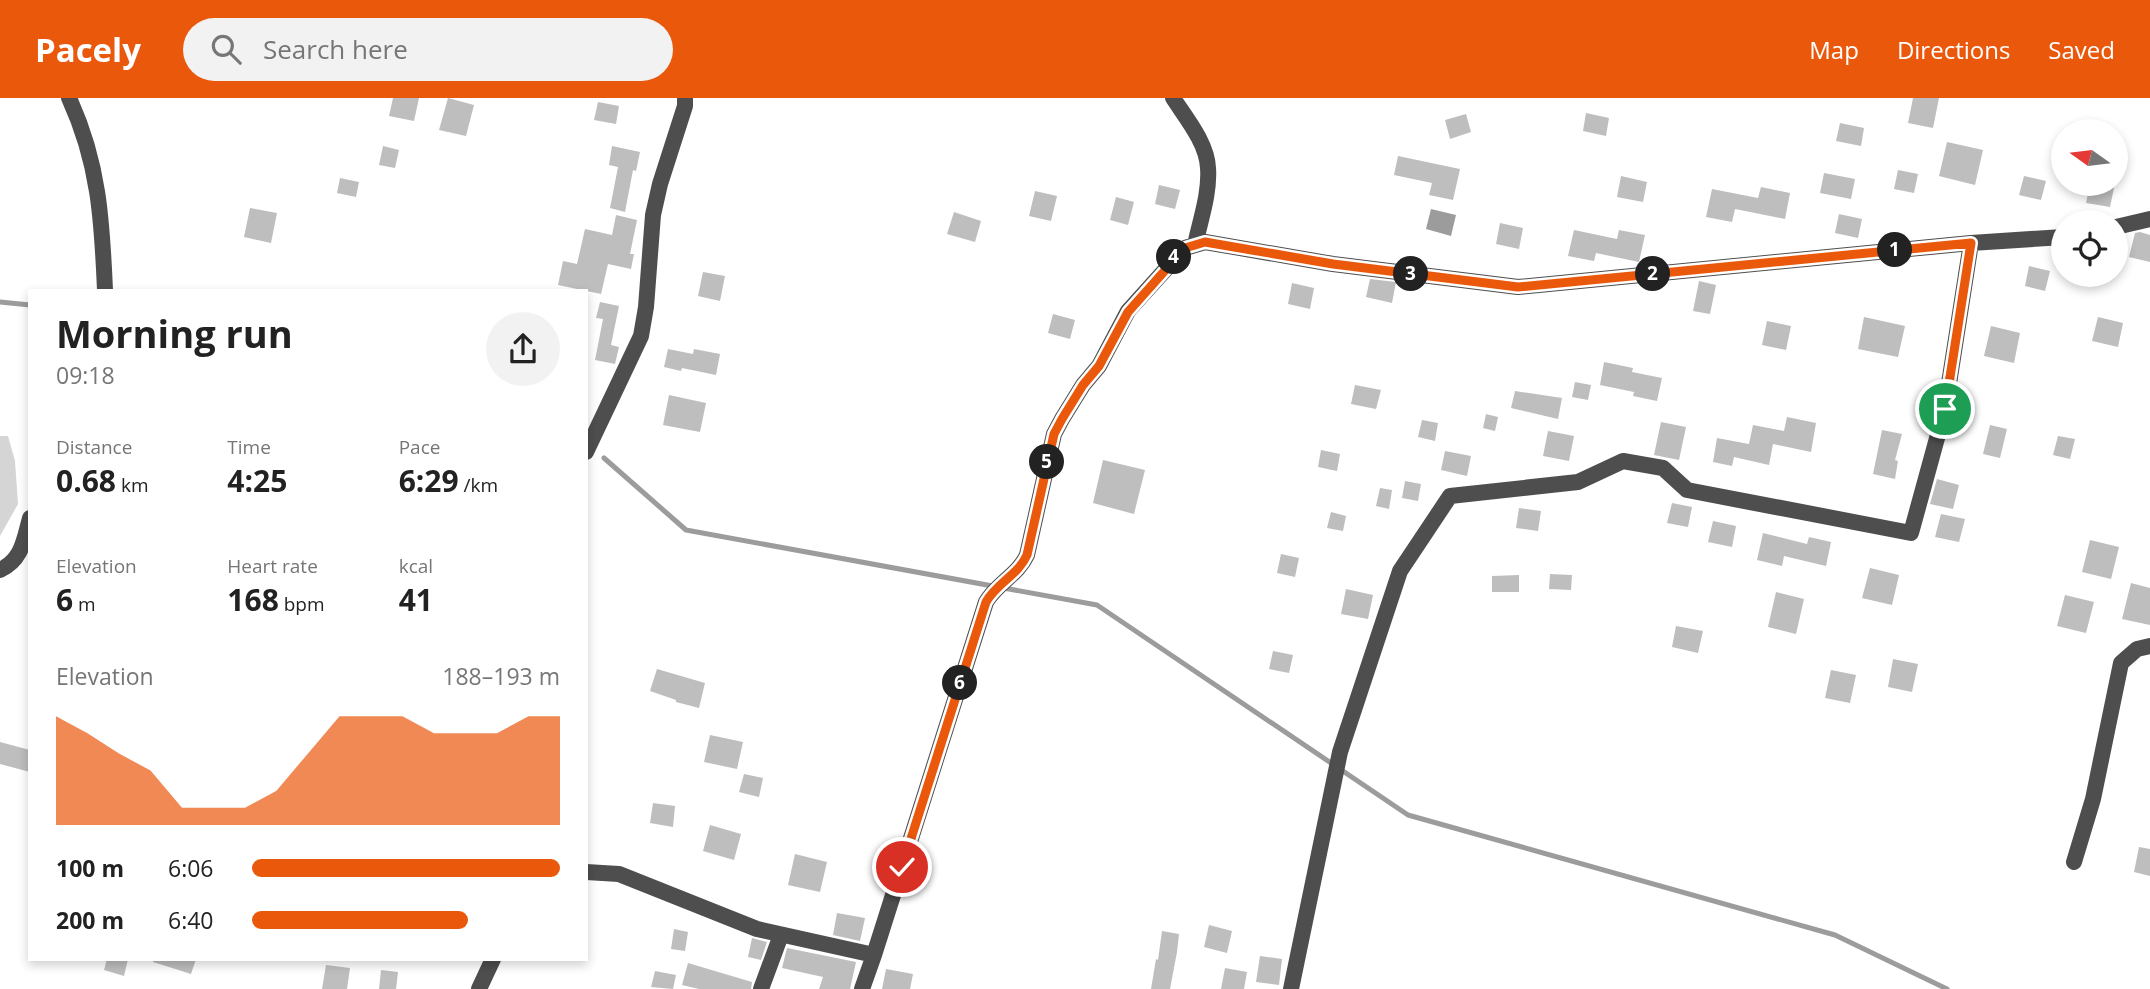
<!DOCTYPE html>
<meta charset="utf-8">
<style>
:root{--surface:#fff;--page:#f2f2f2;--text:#222;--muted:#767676;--accent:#ea580c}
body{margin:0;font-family:"Open Sans",sans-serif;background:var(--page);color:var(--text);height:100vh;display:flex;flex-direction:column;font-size:26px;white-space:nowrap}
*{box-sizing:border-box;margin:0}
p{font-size:23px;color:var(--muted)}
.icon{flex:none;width:38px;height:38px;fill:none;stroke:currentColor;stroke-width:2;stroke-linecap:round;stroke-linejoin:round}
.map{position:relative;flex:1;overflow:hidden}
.side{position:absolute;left:28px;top:191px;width:560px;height:672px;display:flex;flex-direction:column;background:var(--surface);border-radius:0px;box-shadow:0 4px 10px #0003}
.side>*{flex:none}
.needle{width:46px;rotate:284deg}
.fabs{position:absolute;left:2051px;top:21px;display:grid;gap:14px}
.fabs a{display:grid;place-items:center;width:77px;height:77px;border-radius:50%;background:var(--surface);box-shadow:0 4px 10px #0003;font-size:35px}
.pin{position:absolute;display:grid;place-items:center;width:60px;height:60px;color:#fff;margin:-30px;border:4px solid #fff;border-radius:50%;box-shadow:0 2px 7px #0007}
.km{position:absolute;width:35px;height:35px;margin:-18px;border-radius:50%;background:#222;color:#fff;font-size:19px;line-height:35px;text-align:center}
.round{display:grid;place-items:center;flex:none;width:74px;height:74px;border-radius:37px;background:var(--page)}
.overview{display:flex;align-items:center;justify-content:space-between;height:119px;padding:0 28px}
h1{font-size:38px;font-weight:700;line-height:52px}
.stats{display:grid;grid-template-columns:repeat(3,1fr);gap:10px;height:119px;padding:7px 28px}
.stats div{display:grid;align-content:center}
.stats b{font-size:30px;font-weight:700}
.stats small{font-size:19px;font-weight:400}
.stats p{font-size:19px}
.chart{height:196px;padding:14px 28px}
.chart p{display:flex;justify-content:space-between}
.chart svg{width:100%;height:126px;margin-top:7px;fill:var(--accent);opacity:.7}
ul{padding:0 28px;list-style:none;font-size:23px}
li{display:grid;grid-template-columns:112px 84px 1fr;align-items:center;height:52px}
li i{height:18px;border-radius:9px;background:var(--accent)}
header{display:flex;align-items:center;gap:42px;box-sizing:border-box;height:98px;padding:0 35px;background:var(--accent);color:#fff}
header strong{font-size:33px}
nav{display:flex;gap:38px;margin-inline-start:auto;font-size:24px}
.search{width:490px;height:63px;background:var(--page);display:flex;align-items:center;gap:18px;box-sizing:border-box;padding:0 24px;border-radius:38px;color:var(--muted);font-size:26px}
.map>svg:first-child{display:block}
.green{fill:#d5d5d5}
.water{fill:#9c9c9c}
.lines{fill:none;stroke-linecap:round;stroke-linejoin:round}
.stream{stroke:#9c9c9c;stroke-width:5}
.building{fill:#bebebe}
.minor{stroke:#4e4e4e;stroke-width:16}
.route-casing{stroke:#fff;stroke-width:14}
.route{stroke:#ea580c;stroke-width:9}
</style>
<header>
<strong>Pacely</strong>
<div class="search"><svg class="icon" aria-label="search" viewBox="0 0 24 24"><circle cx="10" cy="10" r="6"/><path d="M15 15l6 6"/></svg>Search here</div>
<nav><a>Map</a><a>Directions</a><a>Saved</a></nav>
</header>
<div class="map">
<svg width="2150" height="891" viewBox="0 0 2150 891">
<rect width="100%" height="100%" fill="#fff"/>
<path class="green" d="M 0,338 L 8,338 L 15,363 L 18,406 L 0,438 Z"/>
<path class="water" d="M 1431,111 L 1456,117 L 1451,138 L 1426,131 Z"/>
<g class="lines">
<path class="stream" d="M 0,204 L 30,207
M 604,360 L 686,432 L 1097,507 L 1408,717 L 1835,837 L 1947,891"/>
</g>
<path class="building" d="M 393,0 L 419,0 L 414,23 L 389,18 Z
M 448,0 L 474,7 L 466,38 L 439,32 Z
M 1913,0 L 1939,0 L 1933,30 L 1908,25 Z
M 598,4 L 619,8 L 616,26 L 594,22 Z
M 1586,15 L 1609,20 L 1606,38 L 1583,33 Z
M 1466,16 L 1471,34 L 1450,41 L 1445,22 Z
M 1840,25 L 1864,30 L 1861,48 L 1836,43 Z
M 1947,44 L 1983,52 L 1975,87 L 1939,78 Z
M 383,48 L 399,52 L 395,70 L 379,67 Z
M 612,48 L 640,54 L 636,73 L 633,72 L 625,114 L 610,110 L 618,69 L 609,67 Z
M 1398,58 L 1460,71 L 1453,102 L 1429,97 L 1432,85 L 1394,77 Z
M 1898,72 L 1918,76 L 1914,95 L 1894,91 Z
M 1824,75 L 1855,81 L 1851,101 L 1820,95 Z
M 1621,78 L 1647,84 L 1643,104 L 1617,99 Z
M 2024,78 L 2046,83 L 2041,102 L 2019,97 Z
M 340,80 L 359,84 L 356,99 L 337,95 Z
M 2090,86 L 2114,90 L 2110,109 L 2086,105 Z
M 1159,87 L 1180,92 L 1175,111 L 1155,106 Z
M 1761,89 L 1790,95 L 1785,121 L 1735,111 L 1732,124 L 1706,119 L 1712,91 L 1758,100 Z
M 1035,93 L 1057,98 L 1051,123 L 1029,118 Z
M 1116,99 L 1134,104 L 1128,127 L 1110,122 Z
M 250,110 L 277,115 L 271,145 L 244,139 Z
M 954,114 L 981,123 L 975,144 L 947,136 Z
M 1839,116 L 1862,121 L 1858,140 L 1835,135 Z
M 616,117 L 637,122 L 630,156 L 634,156 L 631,171 L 608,166 L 601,196 L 558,187 L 563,163 L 577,166 L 585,131 L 612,137 Z
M 1500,125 L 1523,130 L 1519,151 L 1496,146 Z
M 1574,132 L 1617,141 L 1619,132 L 1645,137 L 1639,164 L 1596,155 L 1594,163 L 1568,158 Z
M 2140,134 L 2150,137 L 2150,164 L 2129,159 L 2135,135 Z
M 2029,168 L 2050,173 L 2045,193 L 2025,188 Z
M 703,174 L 725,178 L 720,203 L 698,198 Z
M 1370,181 L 1396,184 L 1392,205 L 1366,199 Z
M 1699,183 L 1716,187 L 1710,216 L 1693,213 Z
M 1292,185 L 1314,190 L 1310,211 L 1288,206 Z
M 600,204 L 619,208 L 611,247 L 619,249 L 615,266 L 595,262 L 603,221 L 596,220 Z
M 1053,216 L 1075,222 L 1070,241 L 1048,235 Z
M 1864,219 L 1905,228 L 1898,259 L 1858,251 Z
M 2098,219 L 2123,225 L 2118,249 L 2092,243 Z
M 1767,223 L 1791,228 L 1786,252 L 1762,247 Z
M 1991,228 L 2020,235 L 2014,265 L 1984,258 Z
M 668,251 L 693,256 L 694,251 L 720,256 L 716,277 L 682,270 L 681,273 L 664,269 Z
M 1604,264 L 1633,270 L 1632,274 L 1662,280 L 1657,303 L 1633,298 L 1634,294 L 1600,287 Z
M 1575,284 L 1591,287 L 1588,302 L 1572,299 Z
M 1355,287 L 1381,292 L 1376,311 L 1351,306 Z
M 1515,293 L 1562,300 L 1558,321 L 1511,310 Z
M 669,297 L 706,305 L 700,334 L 663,327 Z
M 1486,316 L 1498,319 L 1495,333 L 1483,330 Z
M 1787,319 L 1816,325 L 1811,354 L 1773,346 L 1769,367 L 1734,359 L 1732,368 L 1713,364 L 1717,340 L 1749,346 L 1753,327 L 1784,333 Z
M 1422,322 L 1438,325 L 1435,343 L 1418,339 Z
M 1661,324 L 1686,329 L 1679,362 L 1654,357 Z
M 1990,327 L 2007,331 L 2000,360 L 1983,356 Z
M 1882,332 L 1902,336 L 1895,362 L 1898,363 L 1895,381 L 1873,376 Z
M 1548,333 L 1574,338 L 1569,363 L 1543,358 Z
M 2058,338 L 2075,341 L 2070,361 L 2053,357 Z
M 1321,352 L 1340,356 L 1337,373 L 1318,369 Z
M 1445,353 L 1471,358 L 1467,378 L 1441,372 Z
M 1103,362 L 1145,372 L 1134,416 L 1093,405 Z
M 1937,381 L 1959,387 L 1953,411 L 1930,406 Z
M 1405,383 L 1421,386 L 1418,403 L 1402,400 Z
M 1380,390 L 1392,392 L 1389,411 L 1376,408 Z
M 1672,405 L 1692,409 L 1688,429 L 1667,425 Z
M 1519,410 L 1541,413 L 1538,433 L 1516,430 Z
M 1331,414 L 1346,418 L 1343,433 L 1327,430 Z
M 1941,416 L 1965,421 L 1959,444 L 1935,439 Z
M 1713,423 L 1736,428 L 1732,449 L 1708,444 Z
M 1763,435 L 1807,446 L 1809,439 L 1831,444 L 1826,468 L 1784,458 L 1782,468 L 1757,462 Z
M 2090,442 L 2119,449 L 2111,481 L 2082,474 Z
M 1281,456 L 1299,460 L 1295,479 L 1277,475 Z
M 1870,470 L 1899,477 L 1892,507 L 1862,500 Z
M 1550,476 L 1572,477 L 1571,492 L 1549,491 Z
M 1519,477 L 1519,494 L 1492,494 L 1492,478 Z
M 2131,485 L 2150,490 L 2150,527 L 2122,521 Z
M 1346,491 L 1373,497 L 1368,521 L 1341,516 Z
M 1776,494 L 1804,501 L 1796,536 L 1768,529 Z
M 2065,497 L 2094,504 L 2086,535 L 2057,528 Z
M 1676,528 L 1703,533 L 1698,555 L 1672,549 Z
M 1273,553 L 1293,557 L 1289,575 L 1269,571 Z
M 1893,561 L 1918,566 L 1912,594 L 1888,589 Z
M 657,571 L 705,585 L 699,610 L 676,604 L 676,602 L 650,593 Z
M 1831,572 L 1856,577 L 1850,605 L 1825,600 Z
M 710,637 L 743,644 L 737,671 L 704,664 Z
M 0,644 L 30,652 L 30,674 L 0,666 Z
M 744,676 L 763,680 L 759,699 L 739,694 Z
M 653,705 L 675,708 L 673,729 L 650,725 Z
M 710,727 L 741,736 L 734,762 L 703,753 Z
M 2139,749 L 2150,751 L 2150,778 L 2134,774 Z
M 795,756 L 827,764 L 820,794 L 788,787 Z
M 837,815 L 865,820 L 860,843 L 833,837 Z
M 1209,827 L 1232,833 L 1227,855 L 1204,849 Z
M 674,831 L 688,834 L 685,853 L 671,851 Z
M 1162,833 L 1179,836 L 1177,854 L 1170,891 L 1151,891 L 1156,861 L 1158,862 Z
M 752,840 L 767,844 L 761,862 L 748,859 Z
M 787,850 L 856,864 L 850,891 L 819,891 L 823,879 L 782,870 Z
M 1260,858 L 1282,861 L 1279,887 L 1256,884 Z
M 107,861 L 128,861 L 124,878 L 104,872 Z
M 153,861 L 196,861 L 191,876 L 153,864 Z
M 688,865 L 752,884 L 751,891 L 699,891 L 682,887 Z
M 326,867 L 350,870 L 347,891 L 322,891 Z
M 1225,870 L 1247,874 L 1244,891 L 1221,891 Z
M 886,871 L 913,876 L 910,891 L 882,891 Z
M 381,872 L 398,874 L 396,891 L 379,891 Z
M 655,873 L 676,877 L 673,891 L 651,889 Z"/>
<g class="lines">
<path class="minor" d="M 69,0 C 99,65 102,122 105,192
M 1173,0 C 1186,20 1207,45 1208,70 C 1210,95 1200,123 1195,147
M 2116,129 L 2150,121
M 1971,145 L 2063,139
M 586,354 L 641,238 L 646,209 L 653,117 L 660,86 L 685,8 L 685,0
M 0,472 C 22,462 24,442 30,420
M 2074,764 L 2093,701 L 2121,565 L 2137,551 L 2150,548
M 586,774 L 619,776 L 757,831 L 874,857 L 986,504 C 997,485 1018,477 1027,457 L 1054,336 L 1062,321 L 1083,287 L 1099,268 L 1128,213 L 1185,150 L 1205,144 L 1333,166 L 1518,189 L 1971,145 L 1945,311 L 1911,435 L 1687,392 L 1663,370 L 1623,363 L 1578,384 L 1450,398 L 1400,473 L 1340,654 L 1291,891
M 479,891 L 493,861
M 761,891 L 781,837
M 862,891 L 874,857"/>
</g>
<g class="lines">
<defs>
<path id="route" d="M 902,769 L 986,504 C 997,485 1018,477 1027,457 L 1054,336 L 1062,321 L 1083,287 L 1099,268 L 1128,214 L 1185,150 L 1205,144 L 1333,166 L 1518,189 L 1971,145 L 1945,311"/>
</defs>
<use href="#route" class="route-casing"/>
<use href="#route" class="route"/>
</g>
</svg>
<div class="fabs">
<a><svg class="needle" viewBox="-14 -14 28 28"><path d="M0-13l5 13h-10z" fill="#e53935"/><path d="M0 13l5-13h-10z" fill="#767676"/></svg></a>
<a><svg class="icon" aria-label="locate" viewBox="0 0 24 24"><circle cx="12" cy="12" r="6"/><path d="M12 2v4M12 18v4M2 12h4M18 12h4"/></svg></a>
</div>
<div class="pin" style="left:1945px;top:311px;background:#1e9e55"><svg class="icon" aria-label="arrive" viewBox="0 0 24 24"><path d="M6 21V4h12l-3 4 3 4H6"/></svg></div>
<div class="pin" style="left:902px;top:769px;background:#d93025"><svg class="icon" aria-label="check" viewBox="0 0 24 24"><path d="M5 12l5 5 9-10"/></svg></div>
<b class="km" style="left:1895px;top:152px">1</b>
<b class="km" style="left:1653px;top:176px">2</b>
<b class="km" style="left:1411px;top:176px">3</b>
<b class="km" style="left:1174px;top:159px">4</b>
<b class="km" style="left:1047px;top:364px">5</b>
<b class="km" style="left:960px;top:585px">6</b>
<section class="side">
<div class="overview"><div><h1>Morning run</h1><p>09:18</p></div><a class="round"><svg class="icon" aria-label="share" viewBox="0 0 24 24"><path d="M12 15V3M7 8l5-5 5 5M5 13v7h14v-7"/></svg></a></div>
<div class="stats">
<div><p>Distance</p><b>0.68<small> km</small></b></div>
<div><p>Time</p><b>4:25</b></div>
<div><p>Pace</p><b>6:29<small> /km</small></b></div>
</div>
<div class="stats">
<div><p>Elevation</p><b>6<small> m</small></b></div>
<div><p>Heart rate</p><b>168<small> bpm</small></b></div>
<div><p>kcal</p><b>41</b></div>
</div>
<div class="chart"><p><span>Elevation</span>188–193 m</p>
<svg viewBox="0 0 160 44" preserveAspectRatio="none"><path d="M0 44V6L10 12L20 19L30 25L40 38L50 38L60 38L70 32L80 19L90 6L100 6L110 6L120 12L130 12L140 12L150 6L160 6V44z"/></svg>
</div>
<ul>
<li><b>100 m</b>6:06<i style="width:100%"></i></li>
<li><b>200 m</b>6:40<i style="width:70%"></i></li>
</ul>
</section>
</div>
